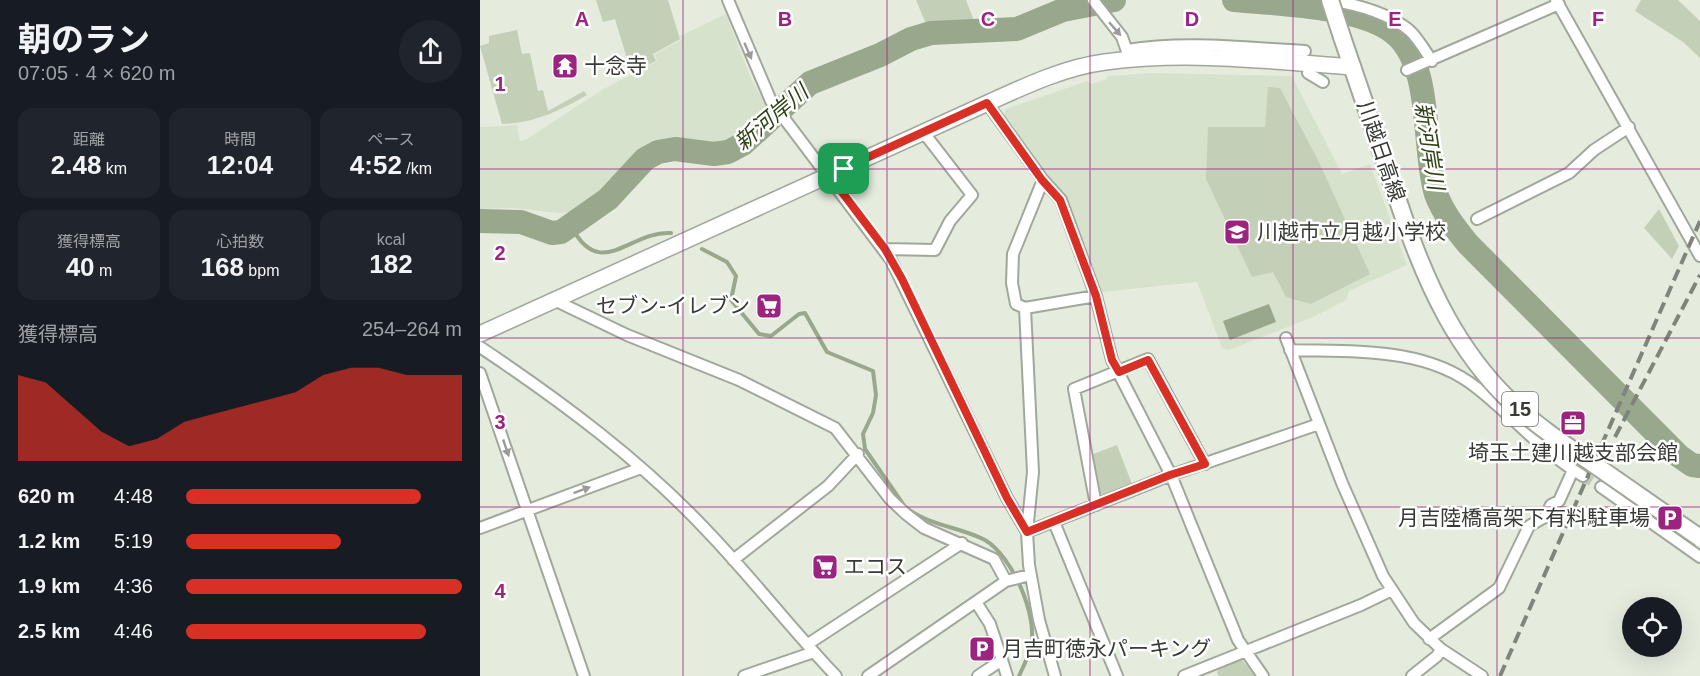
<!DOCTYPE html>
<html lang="ja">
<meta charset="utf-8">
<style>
:root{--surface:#171b24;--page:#20242c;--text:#f1f3f6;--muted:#9ea1a6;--accent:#d93025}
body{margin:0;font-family:Arial,"Noto Sans JP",sans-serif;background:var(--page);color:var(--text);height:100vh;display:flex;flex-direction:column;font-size:22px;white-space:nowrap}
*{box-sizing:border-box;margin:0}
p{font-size:20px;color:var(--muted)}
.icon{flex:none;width:33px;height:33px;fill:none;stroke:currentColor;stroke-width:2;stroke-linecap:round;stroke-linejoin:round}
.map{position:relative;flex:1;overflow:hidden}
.details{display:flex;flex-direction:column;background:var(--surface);width:480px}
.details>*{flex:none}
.controls{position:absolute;left:1142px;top:597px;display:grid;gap:12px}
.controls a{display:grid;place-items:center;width:60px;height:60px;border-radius:50%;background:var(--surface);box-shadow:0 6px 24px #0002;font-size:30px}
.pin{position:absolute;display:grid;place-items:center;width:51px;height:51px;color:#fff;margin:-26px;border-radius:12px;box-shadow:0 3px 9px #0006}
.round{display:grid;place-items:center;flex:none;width:63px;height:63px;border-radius:32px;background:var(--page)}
.overview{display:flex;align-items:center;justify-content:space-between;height:102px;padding:0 18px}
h1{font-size:33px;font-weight:700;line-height:45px}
.figures{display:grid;grid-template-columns:repeat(3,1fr);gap:9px;height:102px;padding:6px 18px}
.figures div{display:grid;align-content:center;border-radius:15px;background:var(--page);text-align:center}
.figures b{font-size:26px;font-weight:700}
.figures small{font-size:16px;font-weight:400}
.figures p{font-size:16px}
.chart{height:168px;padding:12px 18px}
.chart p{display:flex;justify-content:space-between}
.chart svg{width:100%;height:108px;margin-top:6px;fill:var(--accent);opacity:.7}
ul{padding:0 18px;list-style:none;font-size:20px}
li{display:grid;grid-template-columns:96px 72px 1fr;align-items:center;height:45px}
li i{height:15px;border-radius:8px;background:var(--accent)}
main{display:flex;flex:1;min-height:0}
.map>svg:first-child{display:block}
.built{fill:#d7e2cd}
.green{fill:#c3d0b7}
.water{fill:#99a88c}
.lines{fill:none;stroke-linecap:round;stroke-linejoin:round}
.stream{stroke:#99a88c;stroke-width:4}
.river{stroke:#99a88c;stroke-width:24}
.street-tunnel{stroke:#c2c8bc;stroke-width:10;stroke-dasharray:10 5;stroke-linecap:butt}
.street-casing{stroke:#a1a89b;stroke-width:14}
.secondary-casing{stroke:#a1a89b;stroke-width:18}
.primary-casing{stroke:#a1a89b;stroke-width:20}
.street{stroke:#fff;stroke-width:10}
.secondary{stroke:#fff;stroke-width:15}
.primary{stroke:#fff;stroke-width:16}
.rail{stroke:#80857c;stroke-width:4;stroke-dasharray:12 6;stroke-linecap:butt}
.primary-bridge-casing{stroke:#a1a89b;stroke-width:20;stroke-linecap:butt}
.primary-bridge{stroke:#fff;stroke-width:16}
.oneway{fill:#9b9c9a}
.route-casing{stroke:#fff;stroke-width:12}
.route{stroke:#d93025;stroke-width:8}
.grid{fill:none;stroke:#9b247e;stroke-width:1.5;stroke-opacity:0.55}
.labels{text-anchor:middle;stroke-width:5;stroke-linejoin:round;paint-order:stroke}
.shield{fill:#fff;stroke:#737572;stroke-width:1.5}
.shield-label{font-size:20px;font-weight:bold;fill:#373a35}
.poi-label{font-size:21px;fill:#373a35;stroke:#fff;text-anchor:start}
.street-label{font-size:21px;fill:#373a35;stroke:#fff}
.water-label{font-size:22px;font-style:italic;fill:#2f4317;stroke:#fff}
.grid-label{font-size:20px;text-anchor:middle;font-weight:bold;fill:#9b247e;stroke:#fff;stroke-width:5;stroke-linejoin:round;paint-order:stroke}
</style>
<main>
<section class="details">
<div class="overview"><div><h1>朝のラン</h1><p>07:05 · 4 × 620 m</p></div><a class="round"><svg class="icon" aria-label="share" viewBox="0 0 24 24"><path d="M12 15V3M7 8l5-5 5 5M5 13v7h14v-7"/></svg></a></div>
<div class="figures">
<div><p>距離</p><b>2.48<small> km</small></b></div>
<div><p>時間</p><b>12:04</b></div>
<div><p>ペース</p><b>4:52<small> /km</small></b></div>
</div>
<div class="figures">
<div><p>獲得標高</p><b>40<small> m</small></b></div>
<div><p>心拍数</p><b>168<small> bpm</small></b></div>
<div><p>kcal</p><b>182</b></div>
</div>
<div class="chart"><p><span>獲得標高</span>254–264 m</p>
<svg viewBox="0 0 160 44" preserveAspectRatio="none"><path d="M0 44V9L10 12L20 22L30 32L40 38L50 35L60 28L70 25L80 22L90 19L100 16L110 9L120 6L130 6L140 9L150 9L160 9V44z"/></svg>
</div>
<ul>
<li><b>620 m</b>4:48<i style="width:85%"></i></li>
<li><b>1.2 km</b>5:19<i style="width:56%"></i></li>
<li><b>1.9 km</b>4:36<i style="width:100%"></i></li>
<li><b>2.5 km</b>4:46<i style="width:87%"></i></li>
</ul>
</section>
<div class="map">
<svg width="1220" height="676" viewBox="0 0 1220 676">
<rect width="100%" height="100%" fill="#e5ecde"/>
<path class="built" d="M 246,14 L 272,81 L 289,110 L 264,132 L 235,145 L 191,147 L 167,155 L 136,186 L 90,212 L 79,213 L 33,208 L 0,209 L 0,127 L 37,125 L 40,141 L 45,140 L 122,90 L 177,61 L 175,54 L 201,40 L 200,36 Z
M 672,73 L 812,76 L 862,174 L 890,164 L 927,265 L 869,291 L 866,300 L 833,317 L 749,350 L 742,348 L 717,282 L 622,292 L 587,200 L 523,115 L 526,109 L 607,81 L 611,84 L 625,80 L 628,76 Z"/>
<path class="green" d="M 116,0 L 188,0 L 200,39 L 173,54 L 176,61 L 157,70 L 148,62 L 135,19 L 123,22 Z
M 436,0 L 486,0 L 494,21 L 446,24 Z
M 1161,0 L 1198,0 L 1220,21 L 1220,58 L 1203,42 L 1155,11 Z
M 37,30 L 42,54 L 50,53 L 58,91 L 63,90 L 68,111 L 104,91 L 107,95 C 79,111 55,123 22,124 L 0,46 L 9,43 L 9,36 Z
M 788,87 L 800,88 L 838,160 L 890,274 L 831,304 L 806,297 L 793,272 L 772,277 L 726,179 L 728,127 L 785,127 Z
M 1179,209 L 1199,246 L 1192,259 L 1164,228 Z
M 637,445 L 652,484 L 623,495 L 618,493 L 611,455 Z
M 761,659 L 776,676 L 739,676 L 737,673 L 738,669 Z"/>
<path class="water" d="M 789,304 L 796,322 L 750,340 L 743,321 Z"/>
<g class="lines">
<path class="stream" d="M 91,226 C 121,283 150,230 191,233
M 222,249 L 247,262 L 256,276 L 251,300 L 279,334 L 291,336 L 319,314 L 325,313 L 347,352 L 393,371 L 396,395 L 393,413 L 383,434 L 385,449 L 423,504
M 428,509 C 451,526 480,527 505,540 C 532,556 558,615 551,646 C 549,656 543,667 539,676"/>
<path class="river" d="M 754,0 C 798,4 880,6 914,33 C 954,65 942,150 956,194 C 963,213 976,229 988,244 L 1199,456 L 1212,465 L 1220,466
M 0,221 L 41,222 L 72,233 L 81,232 L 128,199 L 165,159 L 178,152 L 195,149 L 234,154 L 248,152 L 263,144 L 330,83 L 400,55 L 431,39 L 451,33 L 537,29 L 583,10 L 634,0"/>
<path class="street-tunnel" d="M 1103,476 L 1121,487"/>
<defs>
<path id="street" d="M 248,0 L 291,101 L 411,260 L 527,498 L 547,532
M 613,0 L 642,37 L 648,54
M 849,0 C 874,4 908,13 929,30 C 938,38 945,51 952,61
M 1076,0 L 1220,256
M 647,50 C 705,40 767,48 825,51
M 927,70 L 1079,4
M 828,73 L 843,82
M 507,103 L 563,180 L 581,200 L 616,296 L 632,360 L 691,475 L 758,640 L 783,676
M 997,219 L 1089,173 L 1114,150 L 1149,127
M 405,249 L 455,250 L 470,221 L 492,195 L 444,133
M 74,300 L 147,335 L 259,380 L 355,428 L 410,499 L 426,514 L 444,528 L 514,559 L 526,581 L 388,676
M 545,308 L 536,304 L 532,283 L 533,254 L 563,180
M 806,338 L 862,483 L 903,576 L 934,623 L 961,649 L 1002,676
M 0,347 C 81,401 163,462 229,533 C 273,579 312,630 356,676
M 810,350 C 872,352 945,346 997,388 C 1034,417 1062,452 1103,476
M 0,373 L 104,676
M 1121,487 L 1220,557
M 616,505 L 594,389 L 668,359 L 725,464
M 574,522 L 637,676
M 0,528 L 161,468
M 547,532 L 691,475 L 839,424
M 253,560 L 348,486 L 378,454
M 526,581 L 550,575
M 496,602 L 510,624 L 522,660 L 498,676
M 949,639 L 1019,588 L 1049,526 L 1065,517 L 1071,505 L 1079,501 L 1093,470
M 328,644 L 482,543
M 522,660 L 527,676
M 264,676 L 334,652
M 575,676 L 559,620 L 549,565 L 547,532 L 553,472 L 545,308 L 616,296
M 704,676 L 881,605 L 912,590
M 932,676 L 957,656 L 961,649"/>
<path id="secondary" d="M 0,334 L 512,101 C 547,85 586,67 625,62 C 707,51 791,61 873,67"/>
<path id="primary" d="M 862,37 L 926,224"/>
</defs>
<use href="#street" class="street-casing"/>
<use href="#secondary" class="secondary-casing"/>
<use href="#primary" class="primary-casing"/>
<use href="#street" class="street"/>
<use href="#secondary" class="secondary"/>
<use href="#primary" class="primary"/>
<path class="rail" d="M 1135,437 L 1220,275
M 1020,676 L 1220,221"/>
<defs>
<path id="primary-bridge" d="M 850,0 L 862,37
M 926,224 C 949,289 978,350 1028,399 C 1054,424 1085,445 1115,465 C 1150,489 1185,514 1220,538"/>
</defs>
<use href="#primary-bridge" class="primary-bridge-casing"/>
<use href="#primary-bridge" class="primary-bridge"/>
</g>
<defs><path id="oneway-solid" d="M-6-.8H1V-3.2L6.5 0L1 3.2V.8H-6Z" transform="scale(1.5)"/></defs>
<g class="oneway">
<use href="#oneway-solid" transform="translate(635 29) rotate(49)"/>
<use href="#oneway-solid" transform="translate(268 51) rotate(66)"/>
<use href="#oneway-solid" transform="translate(26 448) rotate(71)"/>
<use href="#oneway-solid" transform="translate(102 490) rotate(-20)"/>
</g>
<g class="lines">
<defs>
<path id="route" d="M 507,103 L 562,180 L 580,200 L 616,296 L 632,360 L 639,372 L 668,360 L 725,464 L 690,475 L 547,532 L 527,498 L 422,279 L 405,249 L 349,175 Z"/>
</defs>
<use href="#route" class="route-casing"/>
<use href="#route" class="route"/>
</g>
<path class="grid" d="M 203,0 L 203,676M 407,0 L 407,676M 610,0 L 610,676M 813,0 L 813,676M 1017,0 L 1017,676M 0,169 L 1220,169M 0,338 L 1220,338M 0,507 L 1220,507"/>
<defs>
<symbol id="temple-square" viewBox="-11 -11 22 22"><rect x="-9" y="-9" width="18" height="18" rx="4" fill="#9b247e" stroke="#fff"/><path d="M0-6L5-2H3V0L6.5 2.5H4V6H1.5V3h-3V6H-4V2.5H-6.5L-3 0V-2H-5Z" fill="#fff"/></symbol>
<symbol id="school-square" viewBox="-11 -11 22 22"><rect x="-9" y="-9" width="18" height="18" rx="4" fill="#9b247e" stroke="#fff"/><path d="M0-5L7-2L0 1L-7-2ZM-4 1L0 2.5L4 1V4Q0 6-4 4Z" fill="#fff"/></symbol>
<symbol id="supermarket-square" viewBox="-11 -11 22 22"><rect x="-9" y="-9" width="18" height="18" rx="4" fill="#9b247e" stroke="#fff"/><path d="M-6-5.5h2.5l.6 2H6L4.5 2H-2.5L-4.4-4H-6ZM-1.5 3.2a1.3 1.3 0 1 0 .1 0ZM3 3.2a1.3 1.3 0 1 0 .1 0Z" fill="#fff"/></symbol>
<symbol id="office-square" viewBox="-11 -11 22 22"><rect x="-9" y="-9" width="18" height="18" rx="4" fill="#9b247e" stroke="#fff"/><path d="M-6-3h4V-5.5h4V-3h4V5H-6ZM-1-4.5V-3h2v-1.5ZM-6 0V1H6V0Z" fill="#fff"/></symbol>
<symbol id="parking-square" viewBox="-11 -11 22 22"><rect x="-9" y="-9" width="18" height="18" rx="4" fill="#9b247e" stroke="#fff"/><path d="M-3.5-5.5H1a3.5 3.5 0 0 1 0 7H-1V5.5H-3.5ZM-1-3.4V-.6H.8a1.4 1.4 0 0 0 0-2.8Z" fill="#fff"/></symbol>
</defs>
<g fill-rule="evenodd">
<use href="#temple-square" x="70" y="51" width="30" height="30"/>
<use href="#school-square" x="742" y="217" width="30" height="30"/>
<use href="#supermarket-square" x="274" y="291" width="30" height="30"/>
<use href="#office-square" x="1078" y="408" width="30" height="30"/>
<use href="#parking-square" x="1175" y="503" width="30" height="30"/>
<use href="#supermarket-square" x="330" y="552" width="30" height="30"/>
<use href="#parking-square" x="487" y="634" width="30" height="30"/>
</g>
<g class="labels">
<rect class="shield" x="1022" y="392" width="36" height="34" rx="4.5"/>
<g class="shield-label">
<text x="1040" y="416">15</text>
</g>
<g class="poi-label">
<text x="104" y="73">十念寺</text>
<text x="777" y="239">川越市立月越小学校</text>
<text x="270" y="313" text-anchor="end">セブン-イレブン</text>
<text x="1093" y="460" text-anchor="middle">埼玉土建川越支部会館</text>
<text x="1170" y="525" text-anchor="end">月吉陸橋高架下有料駐車場</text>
<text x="364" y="574">エコス</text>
<text x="522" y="656">月吉町徳永パーキング</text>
</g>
<g class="street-label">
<text transform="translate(901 151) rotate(71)" y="7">川越日高線</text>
</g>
<g class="water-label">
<text transform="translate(291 117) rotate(-40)" y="8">新河岸川</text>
<text transform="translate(950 146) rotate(81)" y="8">新河岸川</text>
</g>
</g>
<g class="grid-label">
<text x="102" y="26">A</text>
<text x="305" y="26">B</text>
<text x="508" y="26">C</text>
<text x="712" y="26">D</text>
<text x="915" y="26">E</text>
<text x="1118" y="26">F</text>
<text x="20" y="91">1</text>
<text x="20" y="260">2</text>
<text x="20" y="429">3</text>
<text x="20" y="598">4</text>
</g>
</svg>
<div class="controls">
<a><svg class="icon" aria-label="locate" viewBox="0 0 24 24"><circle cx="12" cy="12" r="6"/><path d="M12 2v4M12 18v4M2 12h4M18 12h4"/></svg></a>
</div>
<div class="pin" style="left:364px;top:169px;background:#1e9e55"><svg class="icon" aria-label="arrive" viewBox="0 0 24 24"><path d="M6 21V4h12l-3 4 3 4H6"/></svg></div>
</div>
</main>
